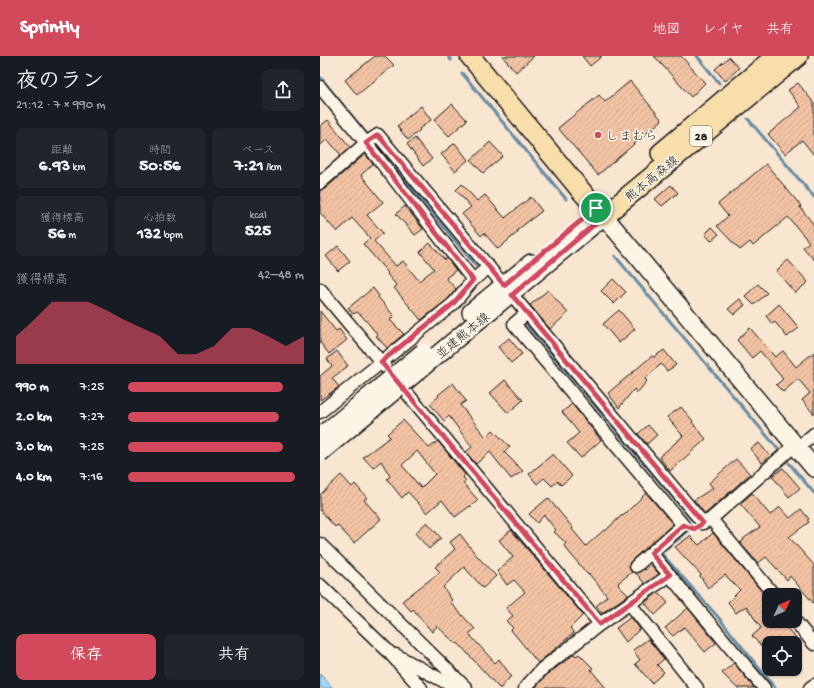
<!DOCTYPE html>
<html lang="ja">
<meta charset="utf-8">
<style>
:root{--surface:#171b24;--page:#20242c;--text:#f1f3f6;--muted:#9ea1a6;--accent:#d1495b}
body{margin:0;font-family:"Gochi Hand","Klee One",sans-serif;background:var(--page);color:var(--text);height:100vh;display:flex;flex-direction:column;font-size:15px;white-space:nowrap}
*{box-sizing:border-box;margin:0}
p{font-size:13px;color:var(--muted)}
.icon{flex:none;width:22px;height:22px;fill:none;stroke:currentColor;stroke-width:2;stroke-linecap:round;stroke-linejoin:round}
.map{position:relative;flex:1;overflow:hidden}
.panel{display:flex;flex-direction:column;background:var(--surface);width:320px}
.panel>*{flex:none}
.needle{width:26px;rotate:46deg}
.tools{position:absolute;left:442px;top:532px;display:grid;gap:8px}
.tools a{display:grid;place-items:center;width:40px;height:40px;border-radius:8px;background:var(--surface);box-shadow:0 1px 3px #0004;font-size:20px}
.pin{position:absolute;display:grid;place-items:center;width:34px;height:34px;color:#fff;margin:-17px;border:2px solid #fff;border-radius:50%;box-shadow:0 1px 4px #0007}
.round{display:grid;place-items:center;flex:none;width:42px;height:42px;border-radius:8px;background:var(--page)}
.summary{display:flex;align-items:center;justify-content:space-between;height:68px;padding:0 16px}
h1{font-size:22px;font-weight:800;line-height:30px}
.metrics{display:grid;grid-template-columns:repeat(3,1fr);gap:6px;height:68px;padding:4px 16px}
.metrics div{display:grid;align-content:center;border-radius:8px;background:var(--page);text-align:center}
.metrics b{font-size:17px;font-weight:800}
.metrics small{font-size:11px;font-weight:400}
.metrics p{font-size:11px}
.chart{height:112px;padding:8px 16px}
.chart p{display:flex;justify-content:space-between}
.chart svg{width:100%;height:72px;margin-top:4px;fill:var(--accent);opacity:.7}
.cta{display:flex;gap:8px;margin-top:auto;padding:8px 16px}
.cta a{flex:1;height:46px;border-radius:8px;background:var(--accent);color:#fff;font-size:16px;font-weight:800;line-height:46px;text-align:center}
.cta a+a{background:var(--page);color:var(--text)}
ul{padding:0 16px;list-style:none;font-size:13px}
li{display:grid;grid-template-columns:64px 48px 1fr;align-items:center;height:30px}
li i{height:10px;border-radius:5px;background:var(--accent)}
header{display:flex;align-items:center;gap:24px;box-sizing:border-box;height:56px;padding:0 20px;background:var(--accent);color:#fff}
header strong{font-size:19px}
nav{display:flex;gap:22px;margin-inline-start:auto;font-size:14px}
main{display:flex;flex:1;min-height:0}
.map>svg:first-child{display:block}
.water{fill:url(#water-ripples);stroke:#6b8da4}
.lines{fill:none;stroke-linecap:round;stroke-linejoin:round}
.stream{stroke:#6b8da4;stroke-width:3}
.building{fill:url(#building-hatch);stroke:#1c1c1c;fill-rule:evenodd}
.street-casing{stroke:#1c1c1c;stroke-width:15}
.secondary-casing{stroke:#1c1c1c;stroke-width:20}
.primary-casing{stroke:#1c1c1c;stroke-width:22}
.street{stroke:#fcf5e5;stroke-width:12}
.secondary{stroke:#fcf5e5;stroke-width:17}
.primary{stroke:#f8deab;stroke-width:19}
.secondary-bridge-casing{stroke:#1c1c1c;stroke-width:20;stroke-linecap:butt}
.secondary-bridge{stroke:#fcf5e5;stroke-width:17}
.route-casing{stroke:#fff;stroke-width:8}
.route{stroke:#d1495b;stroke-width:5}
.poi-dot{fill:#d1495b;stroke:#fcf5e5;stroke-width:1.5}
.labels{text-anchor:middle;stroke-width:3;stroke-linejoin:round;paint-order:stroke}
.shield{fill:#fcf5e5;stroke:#5f5d58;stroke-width:1}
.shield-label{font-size:12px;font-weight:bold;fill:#1c1c1c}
.poi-label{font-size:13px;fill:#1c1c1c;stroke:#fcf5e5;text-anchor:start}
.street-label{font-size:13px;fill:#1c1c1c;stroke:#fcf5e5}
</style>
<header>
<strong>Sprintly</strong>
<nav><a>地図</a><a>レイヤ</a><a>共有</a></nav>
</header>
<main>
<section class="panel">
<div class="summary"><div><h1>夜のラン</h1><p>21:12 · 7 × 990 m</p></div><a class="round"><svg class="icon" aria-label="share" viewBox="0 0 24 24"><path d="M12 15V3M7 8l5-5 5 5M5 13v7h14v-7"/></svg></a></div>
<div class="metrics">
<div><p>距離</p><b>6.93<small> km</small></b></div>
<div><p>時間</p><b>50:56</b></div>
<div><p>ペース</p><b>7:21<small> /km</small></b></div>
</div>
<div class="metrics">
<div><p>獲得標高</p><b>56<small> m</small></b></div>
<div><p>心拍数</p><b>132<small> bpm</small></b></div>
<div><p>kcal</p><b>525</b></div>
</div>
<div class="chart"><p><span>獲得標高</span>42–48 m</p>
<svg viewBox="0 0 160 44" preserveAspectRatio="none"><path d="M0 44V27L10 17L20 6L30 6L40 6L50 11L60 17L70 22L80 27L90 38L100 38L110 33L120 22L130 22L140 27L150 33L160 27V44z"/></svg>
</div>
<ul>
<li><b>990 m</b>7:25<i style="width:88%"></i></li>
<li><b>2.0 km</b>7:27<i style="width:86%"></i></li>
<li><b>3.0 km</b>7:25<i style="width:88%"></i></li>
<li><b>4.0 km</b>7:16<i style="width:95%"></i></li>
</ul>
<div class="cta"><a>保存</a><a>共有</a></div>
</section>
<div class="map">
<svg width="494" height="632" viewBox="0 0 494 632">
<defs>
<pattern id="water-ripples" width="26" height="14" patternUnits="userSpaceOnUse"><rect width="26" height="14" fill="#9fd9ff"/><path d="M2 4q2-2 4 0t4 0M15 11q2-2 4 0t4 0" fill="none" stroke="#88bada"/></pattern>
<pattern id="building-hatch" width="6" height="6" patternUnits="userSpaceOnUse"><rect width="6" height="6" fill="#f3c3a3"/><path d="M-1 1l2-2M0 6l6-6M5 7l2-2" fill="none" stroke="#d0a78c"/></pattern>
</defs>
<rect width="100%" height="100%" fill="#f9e6d1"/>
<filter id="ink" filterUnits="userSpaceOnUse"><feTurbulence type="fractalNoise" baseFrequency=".025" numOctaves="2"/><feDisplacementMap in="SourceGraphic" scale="8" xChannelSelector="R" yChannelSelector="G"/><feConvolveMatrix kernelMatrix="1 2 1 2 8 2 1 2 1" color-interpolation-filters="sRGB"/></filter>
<g filter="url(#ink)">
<path class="water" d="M 0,618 L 13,632 L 0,632 Z"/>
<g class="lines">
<path class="stream" d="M 128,0 L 131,4
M 377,0 L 399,27
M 142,17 L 246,143
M 0,21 L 46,77
M 428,63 L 494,141
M 57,90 L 156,210
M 295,200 L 458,393
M 207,269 L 371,463
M 469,407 L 494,437
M 368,475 L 341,497 L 398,561 L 455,632"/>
</g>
<path class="building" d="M 55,0 L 65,0 L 74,9 L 37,39 L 25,24 Z
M 182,0 L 214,0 L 196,16 Z
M 262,0 L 282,0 L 270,10 Z
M 334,0 L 361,0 L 385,27 L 371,41 Z
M 409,1 L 419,12 L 405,25 L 395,13 Z
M 310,25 L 342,64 L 278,119 L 238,72 L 279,39 L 285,46 Z
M 478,27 L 494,47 L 494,99 L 482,84 L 465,98 L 448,78 L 481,51 L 468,34 Z
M 132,48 L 147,64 L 129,80 L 114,64 Z
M 101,50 L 111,64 L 99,73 L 100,74 L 88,84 L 77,70 Z
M 8,64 L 30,91 L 21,99 L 7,83 L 0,90 L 0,70 Z
M 95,82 L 112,103 L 103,110 L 87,88 Z
M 170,86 L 183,100 L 163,117 L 151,104 Z
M 135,87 L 148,104 L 135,115 L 121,98 Z
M 45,98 L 53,108 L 41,119 L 63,146 L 47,159 L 63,177 L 54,185 L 76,210 L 83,205 L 99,225 L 114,213 L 100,196 L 110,187 L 125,204 L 127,202 L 136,214 L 126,222 L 136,233 L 128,243 L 101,264 L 74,232 L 77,230 L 67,218 L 68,217 L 43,188 L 50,182 L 32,162 L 17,176 L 0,157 L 0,134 L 5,133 Z
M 446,108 L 481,150 L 480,151 L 494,169 L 494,204 L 483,191 L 489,186 L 468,161 L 433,190 L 430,186 L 420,194 L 397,170 L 408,160 L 398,148 Z
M 142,128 L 157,145 L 165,139 L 185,162 L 211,141 L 222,155 L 197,174 L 198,176 L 178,193 L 164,177 L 161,180 L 142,158 L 151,151 L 136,134 Z
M 351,129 L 358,137 L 342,150 L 335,143 Z
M 85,150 L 103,173 L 95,179 L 76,158 Z
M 392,171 L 399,178 L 391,185 L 385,178 Z
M 18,190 L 30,205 L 18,215 L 6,200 Z
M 468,204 L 488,226 L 475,237 L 456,215 Z
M 293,223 L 306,236 L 294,248 L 281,235 Z
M 438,228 L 447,237 L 434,249 L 425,240 Z
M 53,232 L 59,240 L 58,241 L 74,260 L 70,264 L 84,278 L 67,292 L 56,280 L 58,279 L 41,259 L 37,256 L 33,258 L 28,252 Z
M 228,234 L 248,257 L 230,273 L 210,249 Z
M 420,243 L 425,249 L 414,259 L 408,253 Z
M 459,248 L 479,272 L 467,281 L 455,266 L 452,268 L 446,260 Z
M 299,254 L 315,273 L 299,287 L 283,268 Z
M 0,255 L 16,275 L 19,273 L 27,284 L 9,298 L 0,286 Z
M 430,272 L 455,301 L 463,295 L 476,311 L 494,296 L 494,358 L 482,344 L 490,337 L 478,323 L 463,336 L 456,329 L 463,323 L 440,295 L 432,302 L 417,284 Z
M 189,282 L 202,298 L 191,307 L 178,291 Z
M 344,294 L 356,309 L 347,315 L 341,308 L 325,323 L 327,325 L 317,337 L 314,333 L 299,352 L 288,337 L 332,300 L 334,301 Z
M 17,295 L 28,310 L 12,322 L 19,331 L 0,344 L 0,320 L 12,310 L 7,303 Z
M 185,324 L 203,344 L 188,357 L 170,337 Z
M 133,327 L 146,345 L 140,349 L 166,381 L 173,374 L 190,391 L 184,396 L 203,415 L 191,423 L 170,396 L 156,408 L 146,396 L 152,391 L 129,360 L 124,365 L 110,348 L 119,340 L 118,339 Z
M 252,348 L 281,384 L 261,402 L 247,387 L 259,377 L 242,356 Z
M 361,351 L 373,365 L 372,366 L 386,383 L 350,415 L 339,401 L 363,380 L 347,361 Z
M 83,364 L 109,392 L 118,385 L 145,419 L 143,421 L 146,425 L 143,427 L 158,444 L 151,451 L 150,450 L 135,461 L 122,444 L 107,457 L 88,436 L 82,442 L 67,423 L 70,420 L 61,405 L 53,412 L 43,401 L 70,381 L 67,378 ZM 97,395 L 115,418 L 101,432 L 82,409 Z
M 328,369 L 337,379 L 327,388 L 318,378 Z
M 439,387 L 450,400 L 442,407 L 430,393 Z
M 233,398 L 252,420 L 241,429 L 238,425 L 232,430 L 224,422 L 217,428 L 209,418 Z
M 416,403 L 430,418 L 385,458 L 374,444 L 393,432 L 389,427 Z
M 463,412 L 480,432 L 469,441 L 452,420 Z
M 21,419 L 32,431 L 35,428 L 47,442 L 44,444 L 61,463 L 34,487 L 17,469 L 15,471 L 0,454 L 0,439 Z
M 326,437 L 353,468 L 311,505 L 309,511 L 312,516 L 298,527 L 299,528 L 298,529 L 308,539 L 282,557 L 276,550 L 287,540 L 269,518 L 268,519 L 244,490 L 246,487 L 234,476 L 236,474 L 224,459 L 217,467 L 209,458 L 228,442 L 253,472 L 252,473 L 266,490 L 284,474 L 285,475 L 302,459 L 303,460 Z
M 432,437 L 450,459 L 460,451 L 470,462 L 481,453 L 489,463 L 487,464 L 489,466 L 469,481 L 494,509 L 494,548 L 470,520 L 467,524 L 446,501 L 438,507 L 420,487 L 424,484 L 423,483 L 440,471 L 420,448 Z
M 107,466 L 121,482 L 109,493 L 95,477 Z
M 191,474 L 263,559 L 250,572 L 254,577 L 218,607 L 191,574 L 193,572 L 186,565 L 193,560 L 186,552 L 205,536 L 194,524 L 187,529 L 177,515 L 193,501 L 179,484 Z
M 393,477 L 449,544 L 449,565 L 468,565 L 468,568 L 465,570 L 480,587 L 446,587 L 442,591 L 432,580 L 441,572 L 426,550 L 416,557 L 408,546 L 420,534 L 405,519 L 388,532 L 380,520 L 381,519 L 355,491 L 370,480 L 379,489 Z
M 140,478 L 157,500 L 176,520 L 163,532 L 144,511 L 123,531 L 132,544 L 130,546 L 155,573 L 149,578 L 175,607 L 179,603 L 191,620 L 181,632 L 179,632 L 138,587 L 136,588 L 117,570 L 112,576 L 93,553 L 91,555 L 82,545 L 120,516 L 115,511 L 135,493 L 130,486 Z
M 331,509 L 339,518 L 325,528 L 316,517 L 324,513 L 325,514 Z
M 338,536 L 348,547 L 335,559 L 325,547 Z
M 368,552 L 396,587 L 385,596 L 364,571 L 353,580 L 345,572 Z
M 311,561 L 320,573 L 306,586 L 296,572 Z
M 328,583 L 344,603 L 337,609 L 344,616 L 332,627 L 315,608 L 320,604 L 313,594 Z
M 254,598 L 256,600 L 259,598 L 273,612 L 271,614 L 286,632 L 215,632 L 227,619 Z
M 414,607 L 434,632 L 417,632 L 402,617 Z"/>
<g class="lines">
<defs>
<path id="street" d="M 0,31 L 46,87 L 153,224
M 0,127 L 46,87 L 58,79 L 383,467 L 391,463 L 475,389
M 0,233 L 280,568
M 207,257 L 194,268 L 363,469 L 316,510
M 0,356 L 133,248 L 153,224 L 169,211
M 478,392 L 494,378
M 391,463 L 454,539
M 0,488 L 146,632
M 331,497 L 444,632
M 0,529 L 68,595 L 101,632
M 310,548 L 377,632
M 475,565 L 494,588
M 76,599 L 136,632
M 205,632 L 222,613 L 280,568 L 350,519
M 490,632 L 494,629"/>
<path id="secondary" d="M 151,256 L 211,207
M 153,269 L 284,160 L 494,412"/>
<path id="primary" d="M 150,0 L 263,137 L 284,160 L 478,0
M 341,97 L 456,0"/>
</defs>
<use href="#street" class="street-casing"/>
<use href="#secondary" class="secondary-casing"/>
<use href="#primary" class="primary-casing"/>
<use href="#street" class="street"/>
<use href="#secondary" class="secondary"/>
<use href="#primary" class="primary"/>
<defs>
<path id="secondary-bridge" d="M 0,381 L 103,296
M 0,397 L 153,269"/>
</defs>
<use href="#secondary-bridge" class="secondary-bridge-casing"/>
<use href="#secondary-bridge" class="secondary-bridge"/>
</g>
</g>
<g class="lines" filter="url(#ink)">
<defs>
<path id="route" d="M 58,79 L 184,229 L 276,152 L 284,160 L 192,239 L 383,467 L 374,473 L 363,469 L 331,497 L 350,519 L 280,568 L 61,306 L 133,248 L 153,224 L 46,87 Z"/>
</defs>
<use href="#route" class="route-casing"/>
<use href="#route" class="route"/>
</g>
<circle class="poi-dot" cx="278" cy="79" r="4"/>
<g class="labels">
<rect class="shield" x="370" y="70" width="22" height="20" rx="3"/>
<g class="shield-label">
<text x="381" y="84">28</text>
</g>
<g class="poi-label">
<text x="286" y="84">しまむら</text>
</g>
<g class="street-label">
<text transform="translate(331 122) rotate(-39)" y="5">熊本高森線</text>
<text transform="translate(142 279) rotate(-39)" y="5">並建熊本線</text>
</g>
</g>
</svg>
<div class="tools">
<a><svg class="needle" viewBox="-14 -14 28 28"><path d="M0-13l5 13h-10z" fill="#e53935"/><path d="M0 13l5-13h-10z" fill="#9ea1a6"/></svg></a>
<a><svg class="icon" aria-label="locate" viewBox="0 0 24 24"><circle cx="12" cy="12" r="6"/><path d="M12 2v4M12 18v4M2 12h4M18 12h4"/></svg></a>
</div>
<div class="pin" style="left:276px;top:152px;background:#1e9e55"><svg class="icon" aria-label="arrive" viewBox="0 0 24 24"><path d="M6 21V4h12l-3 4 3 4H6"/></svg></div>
</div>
</main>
